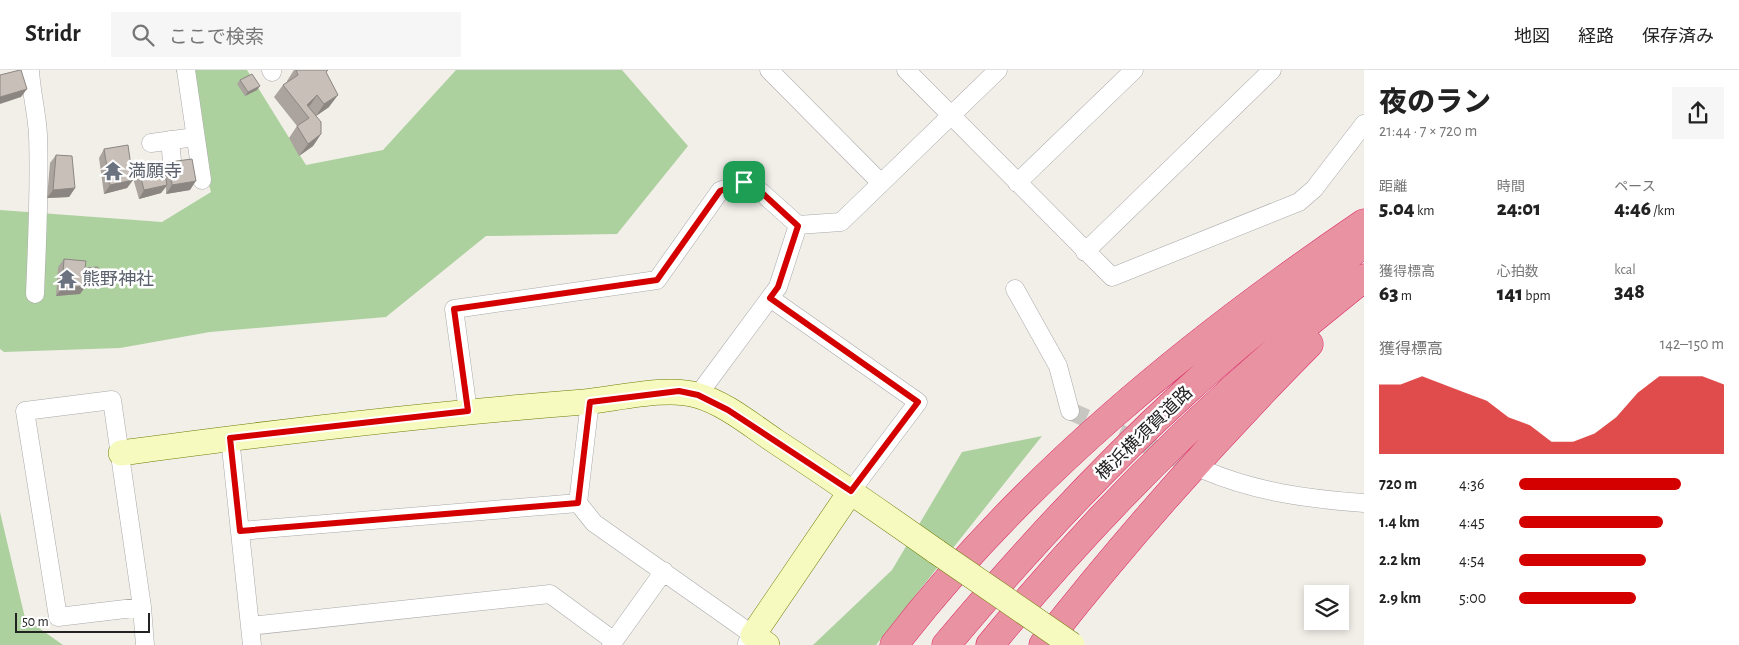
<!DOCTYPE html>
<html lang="ja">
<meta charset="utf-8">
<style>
:root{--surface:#fff;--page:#f6f6f6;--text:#222;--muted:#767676;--line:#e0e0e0;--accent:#d40000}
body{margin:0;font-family:"Alegreya Sans","Noto Sans JP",sans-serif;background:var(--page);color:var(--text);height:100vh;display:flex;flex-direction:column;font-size:19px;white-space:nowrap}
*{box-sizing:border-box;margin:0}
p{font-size:16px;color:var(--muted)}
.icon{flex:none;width:28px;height:28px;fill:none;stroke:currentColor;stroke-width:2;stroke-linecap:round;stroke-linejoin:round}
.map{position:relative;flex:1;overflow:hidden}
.drawer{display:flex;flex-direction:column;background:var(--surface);width:375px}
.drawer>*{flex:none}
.buttons{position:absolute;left:1304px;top:515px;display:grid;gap:10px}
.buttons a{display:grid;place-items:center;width:45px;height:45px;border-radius:0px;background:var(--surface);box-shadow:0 2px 8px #0003;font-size:25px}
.scale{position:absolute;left:15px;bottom:12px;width:135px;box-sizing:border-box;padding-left:5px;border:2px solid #222;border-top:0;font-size:14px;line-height:18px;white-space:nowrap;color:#222;-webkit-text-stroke:4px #fff;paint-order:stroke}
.pin{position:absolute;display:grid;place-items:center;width:42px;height:42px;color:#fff;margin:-21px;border-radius:10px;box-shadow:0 2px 8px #0006}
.round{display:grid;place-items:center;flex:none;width:52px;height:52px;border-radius:0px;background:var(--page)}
.summary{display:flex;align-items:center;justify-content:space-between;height:85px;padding:0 15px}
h1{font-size:28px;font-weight:800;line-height:38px}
.figures{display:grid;grid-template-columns:repeat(3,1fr);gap:8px;height:85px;padding:5px 15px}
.figures div{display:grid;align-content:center}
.figures b{font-size:21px;font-weight:800}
.figures small{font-size:14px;font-weight:400}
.figures p{font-size:14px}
.chart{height:140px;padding:10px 15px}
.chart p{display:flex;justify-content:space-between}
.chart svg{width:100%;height:90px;margin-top:5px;fill:var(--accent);opacity:.7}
ul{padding:0 15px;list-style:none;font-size:16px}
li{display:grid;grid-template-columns:80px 60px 1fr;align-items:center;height:38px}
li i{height:12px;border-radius:6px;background:var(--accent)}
header{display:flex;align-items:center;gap:30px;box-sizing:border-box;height:70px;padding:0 25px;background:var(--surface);border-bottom:1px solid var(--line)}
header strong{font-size:24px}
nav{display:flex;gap:28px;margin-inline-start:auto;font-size:18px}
.search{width:350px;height:45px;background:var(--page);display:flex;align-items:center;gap:12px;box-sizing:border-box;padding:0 18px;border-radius:0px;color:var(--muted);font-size:19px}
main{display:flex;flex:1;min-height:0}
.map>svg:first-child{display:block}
.forest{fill:#add19e}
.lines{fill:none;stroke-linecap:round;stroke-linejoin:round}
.street-tunnel{stroke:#c8c6c1;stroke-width:18;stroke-dasharray:18 9;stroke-linecap:butt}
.street-casing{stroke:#a9a9a9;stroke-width:19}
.secondary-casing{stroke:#707d05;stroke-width:26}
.highway-casing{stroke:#dc2a67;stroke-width:29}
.street{stroke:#fff;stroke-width:18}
.secondary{stroke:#f7fabf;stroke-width:25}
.highway{stroke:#e892a2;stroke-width:28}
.secondary-bridge-casing{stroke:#707d05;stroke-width:26;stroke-linecap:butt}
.secondary-bridge{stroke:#f7fabf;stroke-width:25}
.wall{fill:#aba49e}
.shaded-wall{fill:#8b8681}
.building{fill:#c7bfb8;stroke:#8b8681}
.route-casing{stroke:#fff;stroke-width:10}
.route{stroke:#d40000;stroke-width:6}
.labels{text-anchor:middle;stroke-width:5;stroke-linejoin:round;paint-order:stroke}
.worship-label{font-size:18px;fill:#5b616d;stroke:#fff;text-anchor:start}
.street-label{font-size:18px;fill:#222;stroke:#fff}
</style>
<header>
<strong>Stridr</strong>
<div class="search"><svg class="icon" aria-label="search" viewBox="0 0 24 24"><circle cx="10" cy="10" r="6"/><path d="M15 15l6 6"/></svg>ここで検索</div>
<nav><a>地図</a><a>経路</a><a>保存済み</a></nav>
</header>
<main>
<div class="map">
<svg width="1364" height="575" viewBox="0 0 1364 575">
<rect width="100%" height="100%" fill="#f2efe9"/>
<path class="forest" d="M 176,0 L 247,0 L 306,95 L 383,80 L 456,0 L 622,0 L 688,76 L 617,164 L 486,166 L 386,247 L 210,262 L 120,278 L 4,282 L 0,279 L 0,140 L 162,152 L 211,122 Z
M 1042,366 L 876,575 L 813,575 L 892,500 L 962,382 Z
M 0,442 L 25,548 L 63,575 L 0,575 Z"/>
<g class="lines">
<path class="street-tunnel" d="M 1070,341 L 1201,399"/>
<defs>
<path id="street" d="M 30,0 C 31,22 37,43 38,65 C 40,118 37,171 35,224
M 186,0 L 202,110
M 271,0 L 272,2
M 769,0 L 881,113
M 906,0 L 1112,207 L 1299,132 L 1314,119 L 1364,54
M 170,70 L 172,91
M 151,73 L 195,67
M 1017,113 L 1134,0
M 1085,182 L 1272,0
M 1015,219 L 1058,296 L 1070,341
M 770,228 L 918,332 L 851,421
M 698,325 L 778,217 L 798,155 L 841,152 L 998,0
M 590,331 L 578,433 L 594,453 L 753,565 L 747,573
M 468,341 L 454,239 L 657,210 L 720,121 L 744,112 L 761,122 L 798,155
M 230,368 L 252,575
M 1204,400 C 1256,422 1308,429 1364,433
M 240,461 L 578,433
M 142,537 L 58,547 L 25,341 L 112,330 L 142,537 L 145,575
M 250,556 L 550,524 L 614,571
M 611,575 L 664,501"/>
<path id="secondary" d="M 121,383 C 275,362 429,344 584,332 C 616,329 667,316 696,325 C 725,333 751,355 775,371 C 830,407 883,444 937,482
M 767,575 L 753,565 L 851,421"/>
<path id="highway" d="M 894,575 C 1024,407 1189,272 1364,153
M 946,575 C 1020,487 1098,402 1183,324 C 1241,271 1303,222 1364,173
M 990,575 C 1100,440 1226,316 1364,208
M 1043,575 C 1126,469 1214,370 1309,274"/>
</defs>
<use href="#street" class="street-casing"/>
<use href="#secondary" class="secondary-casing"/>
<use href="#highway" class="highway-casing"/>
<use href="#street" class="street"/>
<use href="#secondary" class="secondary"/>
<use href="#highway" class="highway"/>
<defs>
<path id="secondary-bridge" d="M 937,482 L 1072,575"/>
</defs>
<use href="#secondary-bridge" class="secondary-bridge-casing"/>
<use href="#secondary-bridge" class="secondary-bridge"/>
</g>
<path class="wall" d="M 294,0 L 328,0 L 326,3 L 329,37 L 316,46 L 321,64 L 313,76 L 299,86 L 289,68 L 297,56 L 274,27 L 283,15 L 287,12 L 287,11 Z
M 240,10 L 257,20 L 245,26 L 237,14 Z
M 104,79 L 133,110 L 127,118 L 104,124 L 99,88 Z
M 56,85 L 75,118 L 69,127 L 47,128 L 50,93 Z
M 169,92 L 190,120 L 166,124 L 166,117 L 161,123 L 139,129 L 133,108 L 139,100 L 164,100 Z
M 64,189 L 85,198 L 97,209 L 91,218 L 85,217 L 80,224 L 56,226 L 58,197 Z"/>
<path class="shaded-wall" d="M 260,16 L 257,20 L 245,26 L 248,22 Z
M 27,19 L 21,27 L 0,34 L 0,27 Z
M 317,25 L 309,37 L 307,35 Z
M 338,25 L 329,37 L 316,46 L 324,34 Z
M 321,64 L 313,76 L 299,86 L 308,74 Z
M 133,110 L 127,118 L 104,124 L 110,115 Z
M 196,111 L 190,120 L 166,124 L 172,115 Z
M 167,115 L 161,123 L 139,129 L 144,120 Z
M 75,118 L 69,127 L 47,128 L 53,120 Z
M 85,209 L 97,209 L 91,218 L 85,217 L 80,224 L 56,226 L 62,218 Z"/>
<path class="building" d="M 20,0 L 21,0 L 27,19 L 0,27 L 0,5 Z
M 296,0 L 328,0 L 326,2 L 338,25 L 324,34 L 317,25 L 307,35 L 321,52 L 321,64 L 308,74 L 297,56 L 309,48 L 283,15 L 298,5 Z
M 252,4 L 260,16 L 248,22 L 240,10 Z
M 128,75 L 133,110 L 110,115 L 104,79 Z
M 56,85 L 72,86 L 75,118 L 53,120 Z
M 192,89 L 196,111 L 172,115 L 169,92 Z
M 163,95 L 167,115 L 144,120 L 139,100 Z
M 64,189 L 86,191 L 85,198 L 98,197 L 97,209 L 85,209 L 86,216 L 62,218 Z"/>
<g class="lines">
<defs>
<path id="route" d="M 744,112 L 761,122 L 798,156 L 778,217 L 770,228 L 918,332 L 851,421 L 728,340 L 698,325 L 679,321 L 590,332 L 578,433 L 240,461 L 230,368 L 468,341 L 454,239 L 657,210 L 720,121 Z"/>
</defs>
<use href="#route" class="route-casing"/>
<use href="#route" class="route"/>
</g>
<defs>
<symbol id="temple-bare" viewBox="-9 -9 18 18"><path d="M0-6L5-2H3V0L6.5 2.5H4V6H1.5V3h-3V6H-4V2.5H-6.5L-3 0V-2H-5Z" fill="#6b7280" stroke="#fff" stroke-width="2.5" paint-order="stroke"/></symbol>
</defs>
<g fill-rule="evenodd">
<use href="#temple-bare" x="99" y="87" width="28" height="28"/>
<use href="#temple-bare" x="53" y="195" width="28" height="28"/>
</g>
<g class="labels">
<g class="worship-label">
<text x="128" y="107">満願寺</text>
<text x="82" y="215">熊野神社</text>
</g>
<g class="street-label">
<text transform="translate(1144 363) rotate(-44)" y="6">横浜横須賀道路</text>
</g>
</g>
</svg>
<div class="buttons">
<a><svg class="icon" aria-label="layers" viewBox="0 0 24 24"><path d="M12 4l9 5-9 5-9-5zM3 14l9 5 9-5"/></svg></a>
</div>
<div class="scale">50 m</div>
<div class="pin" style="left:744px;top:112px;background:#1e9e55"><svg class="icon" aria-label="arrive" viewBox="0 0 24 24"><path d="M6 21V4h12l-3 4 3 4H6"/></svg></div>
</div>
<section class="drawer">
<div class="summary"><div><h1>夜のラン</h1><p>21:44 · 7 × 720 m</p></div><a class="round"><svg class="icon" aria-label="share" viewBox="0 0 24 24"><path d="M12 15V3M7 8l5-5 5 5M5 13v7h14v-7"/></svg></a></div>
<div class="figures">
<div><p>距離</p><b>5.04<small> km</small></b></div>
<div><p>時間</p><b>24:01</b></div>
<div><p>ペース</p><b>4:46<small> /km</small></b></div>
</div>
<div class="figures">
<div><p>獲得標高</p><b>63<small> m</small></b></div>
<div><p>心拍数</p><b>141<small> bpm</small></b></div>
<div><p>kcal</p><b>348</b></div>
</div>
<div class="chart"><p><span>獲得標高</span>142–150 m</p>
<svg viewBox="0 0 160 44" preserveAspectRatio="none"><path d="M0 44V10L10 10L20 6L30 10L40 14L50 18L60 26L70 30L80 38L90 38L100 34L110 26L120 14L130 6L140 6L150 6L160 10V44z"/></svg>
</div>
<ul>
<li><b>720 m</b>4:36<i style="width:79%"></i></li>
<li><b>1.4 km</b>4:45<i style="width:70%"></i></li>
<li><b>2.2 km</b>4:54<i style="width:62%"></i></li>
<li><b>2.9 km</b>5:00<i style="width:57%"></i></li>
</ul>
</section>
</main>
